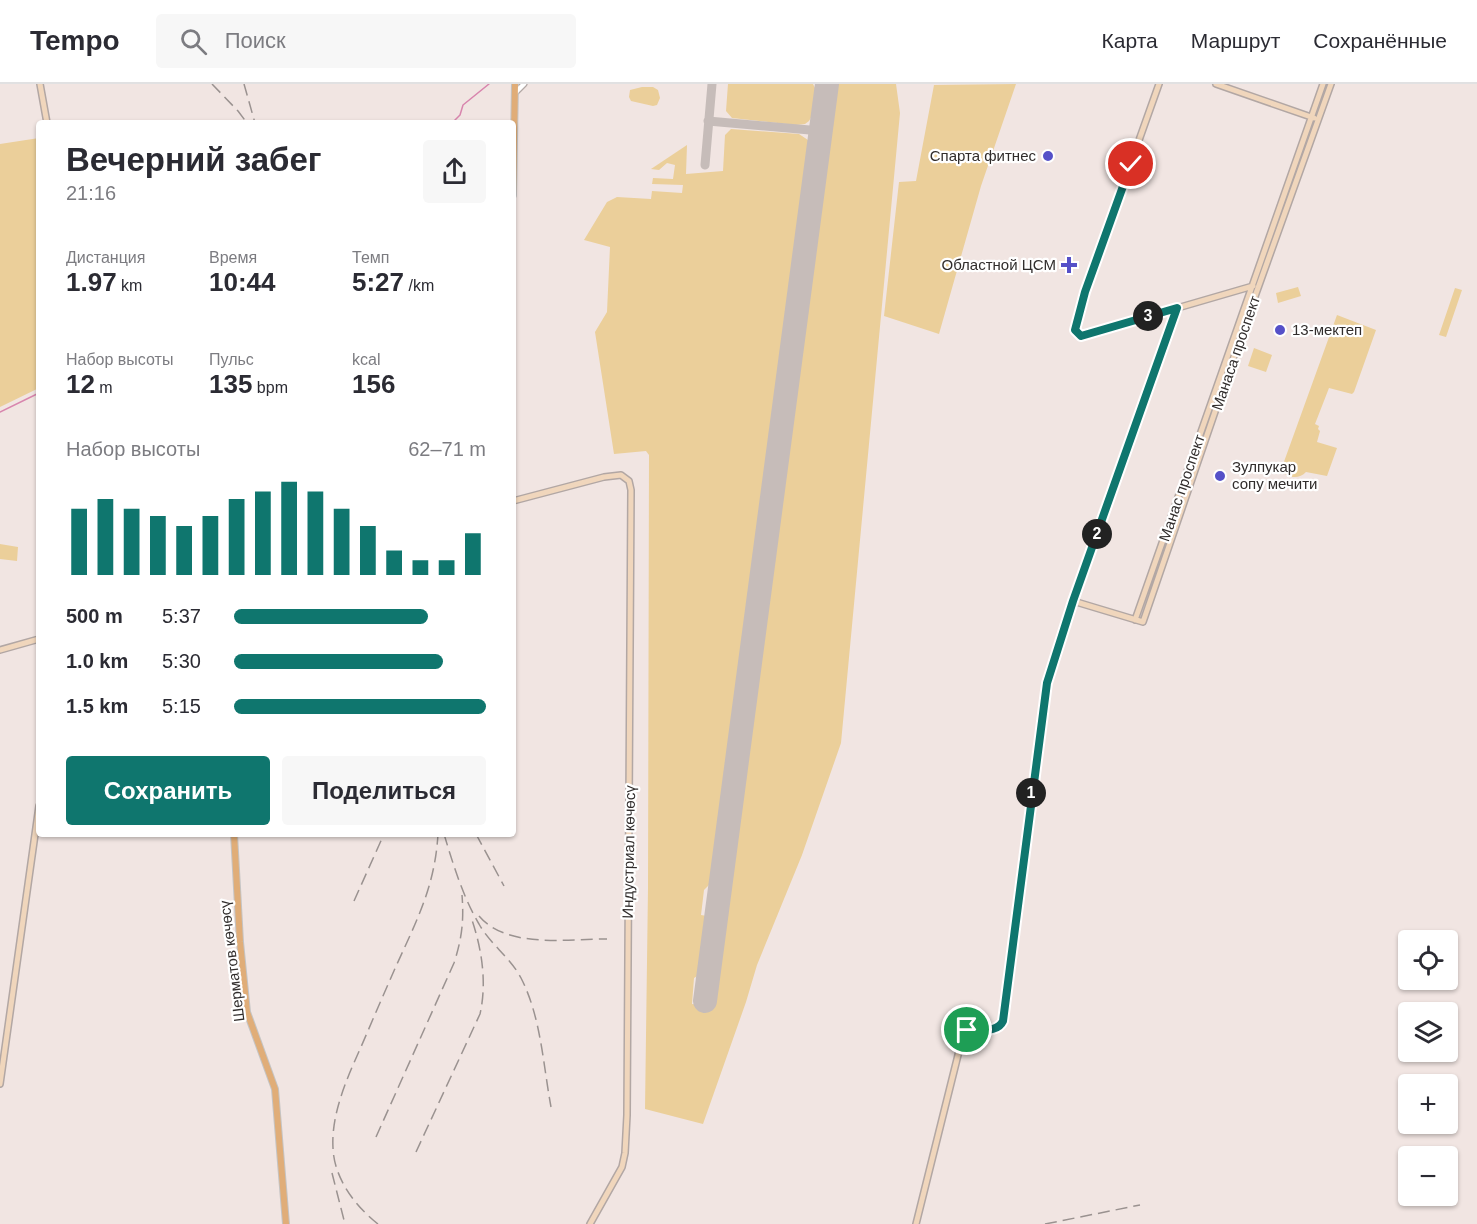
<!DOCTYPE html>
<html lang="ru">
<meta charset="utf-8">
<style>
:root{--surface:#fff;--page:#f7f7f7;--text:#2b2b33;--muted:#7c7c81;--line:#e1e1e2;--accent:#0f766e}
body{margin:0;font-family:Arial,sans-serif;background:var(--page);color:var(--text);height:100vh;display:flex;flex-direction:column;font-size:22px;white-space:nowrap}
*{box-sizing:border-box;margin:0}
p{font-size:20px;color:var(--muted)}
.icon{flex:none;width:33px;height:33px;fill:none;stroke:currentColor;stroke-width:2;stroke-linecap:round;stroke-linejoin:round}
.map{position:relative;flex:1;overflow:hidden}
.panel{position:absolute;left:36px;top:36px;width:480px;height:717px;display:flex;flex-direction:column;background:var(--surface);border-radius:6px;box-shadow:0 2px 4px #0004}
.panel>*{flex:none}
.buttons{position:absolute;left:1398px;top:846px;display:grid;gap:12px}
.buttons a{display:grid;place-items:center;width:60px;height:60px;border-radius:6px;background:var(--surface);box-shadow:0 2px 4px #0004;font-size:30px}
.pin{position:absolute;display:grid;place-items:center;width:51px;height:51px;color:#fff;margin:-26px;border:3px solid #fff;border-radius:50%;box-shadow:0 2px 6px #0007}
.km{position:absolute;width:30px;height:30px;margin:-15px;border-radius:50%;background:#222;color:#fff;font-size:16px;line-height:30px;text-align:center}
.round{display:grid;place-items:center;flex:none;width:63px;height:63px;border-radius:6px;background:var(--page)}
.headline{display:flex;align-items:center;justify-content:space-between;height:102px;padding:0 30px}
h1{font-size:33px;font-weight:700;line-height:45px}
.metrics{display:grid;grid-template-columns:repeat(3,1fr);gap:9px;height:102px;padding:6px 30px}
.metrics div{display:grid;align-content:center}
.metrics b{font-size:26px;font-weight:700}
.metrics small{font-size:16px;font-weight:400}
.metrics p{font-size:16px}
.chart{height:168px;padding:12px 30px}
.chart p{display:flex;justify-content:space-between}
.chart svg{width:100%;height:108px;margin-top:6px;stroke:var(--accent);stroke-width:6}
.cta{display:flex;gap:12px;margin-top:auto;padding:12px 30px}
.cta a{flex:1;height:69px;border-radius:6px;background:var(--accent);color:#fff;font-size:24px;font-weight:700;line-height:69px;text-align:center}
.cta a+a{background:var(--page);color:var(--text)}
ul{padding:0 30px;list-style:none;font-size:20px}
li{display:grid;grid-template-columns:96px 72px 1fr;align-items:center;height:45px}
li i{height:15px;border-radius:8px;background:var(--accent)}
header{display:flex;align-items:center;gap:36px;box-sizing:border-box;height:84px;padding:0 30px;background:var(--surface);border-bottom:2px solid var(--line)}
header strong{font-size:28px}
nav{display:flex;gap:33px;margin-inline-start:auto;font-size:21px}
.search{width:420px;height:54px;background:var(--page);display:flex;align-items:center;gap:15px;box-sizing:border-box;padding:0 21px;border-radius:6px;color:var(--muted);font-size:22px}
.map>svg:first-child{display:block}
.green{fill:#ebcf9a}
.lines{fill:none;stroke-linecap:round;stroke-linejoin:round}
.stream{stroke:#d885ad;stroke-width:1.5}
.taxiway{stroke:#c6bcb9;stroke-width:9}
.runway{stroke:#c6bcb9;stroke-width:24}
.tertiary-casing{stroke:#b2a7a4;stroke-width:7}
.secondary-casing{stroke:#b2a7a4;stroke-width:8}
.primary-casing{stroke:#c5c4c4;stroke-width:8}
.tertiary{stroke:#fff;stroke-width:4.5}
.secondary{stroke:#f0d6bc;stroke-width:5}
.primary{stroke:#e0ad78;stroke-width:6}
.rail{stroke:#9a9290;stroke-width:1.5;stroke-dasharray:12 6;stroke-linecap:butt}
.route-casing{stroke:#fff;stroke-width:12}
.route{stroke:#0f766e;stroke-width:8}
.poi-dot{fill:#5550c8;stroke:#fff;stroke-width:2}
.labels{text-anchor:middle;stroke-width:4.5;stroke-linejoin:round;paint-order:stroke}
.poi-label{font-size:15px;fill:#312d2c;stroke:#fff;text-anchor:end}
.street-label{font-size:15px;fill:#312d2c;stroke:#fff}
</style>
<header>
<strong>Tempo</strong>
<div class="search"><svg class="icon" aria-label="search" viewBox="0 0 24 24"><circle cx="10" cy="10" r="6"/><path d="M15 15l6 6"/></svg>Поиск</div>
<nav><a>Карта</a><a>Маршрут</a><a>Сохранённые</a></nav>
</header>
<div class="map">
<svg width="1477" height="1140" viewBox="0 0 1477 1140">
<rect width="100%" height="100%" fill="#f1e5e2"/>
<path class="green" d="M 728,0 L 813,0 L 816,6 L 813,30 L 809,37 L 805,40 L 796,41 L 732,34 L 726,27 Z
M 837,0 L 896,0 L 900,29 L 841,659 L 802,771 L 757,881 L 746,918 L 703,1040 L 645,1025 L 648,804 L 649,371 L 646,367 L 614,370 L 595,248 L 607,228 L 610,163 L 584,156 L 607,118 L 617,113 L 651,115 L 652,107 L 682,109 L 683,101 L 652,100 L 653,94 L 673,95 L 675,81 L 667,79 L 659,86 L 651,85 L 687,61 L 686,90 L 723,87 L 725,51 L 731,45 L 799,50 L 808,56 L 809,63 L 712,798 L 704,806 L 701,831 L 707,832 L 699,891 L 694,894 L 692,920 L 713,923 Z
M 1016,0 L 981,102 L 939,250 L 884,232 L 899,98 L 916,97 L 934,1 Z
M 642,3 L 653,3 L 658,6 L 660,14 L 657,21 L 653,22 L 631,17 L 629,13 L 630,6 Z
M 39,54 L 39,304 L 0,323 L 0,60 Z
M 1298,203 L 1301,212 L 1278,219 L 1276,209 Z
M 1455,204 L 1462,206 L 1446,253 L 1439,251 Z
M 1337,231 L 1376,246 L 1354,308 L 1352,310 L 1329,304 L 1315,340 L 1319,342 L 1318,345 L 1320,347 L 1317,358 L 1337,364 L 1327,392 L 1306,388 C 1299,396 1287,394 1281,386 Z
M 1254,264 L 1272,271 L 1266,288 L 1248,282 Z
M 0,460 L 18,463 L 17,477 L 0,475 Z"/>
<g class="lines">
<path class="stream" d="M 452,39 L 460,31 L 463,21 L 489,0
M 0,328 L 39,309"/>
<path class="taxiway" d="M 708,37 L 821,47
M 705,81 L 712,0"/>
<path class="runway" d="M 705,917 L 827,0"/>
<defs>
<path id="tertiary" d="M 515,9 L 524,0"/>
<path id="secondary" d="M 40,0 L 47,39
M 1159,0 L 1085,208 L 1075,246 L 1081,252 L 1253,202
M 1216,0 L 1314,34
M 513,417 L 604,393 L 621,391 L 629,397 L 631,406 L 627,1031 L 625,1069 L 622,1083 L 590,1140
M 1073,517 L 1143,538 L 1244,243 L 1331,0
M 1135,536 L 1323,0
M 0,566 L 39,555
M 0,1000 L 39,722
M 916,1140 L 963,951 C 974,937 995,953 1003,937 L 1047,599 L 1073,517 L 1177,224"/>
<path id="primary" d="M 513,111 L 515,0
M 234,750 L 240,858 L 247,928 L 275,1005 L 286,1140"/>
</defs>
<use href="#tertiary" class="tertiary-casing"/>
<use href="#secondary" class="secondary-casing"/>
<use href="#primary" class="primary-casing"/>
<use href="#tertiary" class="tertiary"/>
<use href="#secondary" class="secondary"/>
<use href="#primary" class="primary"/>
<path class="rail" d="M 212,0 L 238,27 L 247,39
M 244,0 L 255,39
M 444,750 C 453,780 463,813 479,840 C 490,860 510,873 521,894 C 541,933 543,980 551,1023
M 476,750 L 504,802
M 354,817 L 384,750
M 479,832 C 507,865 568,855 607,855
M 376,1053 L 454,879 C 462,854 464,837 462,811
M 416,1068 L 480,930 C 487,899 482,866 472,836
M 332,1089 L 345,1140
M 378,1140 C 355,1122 334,1094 333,1064 C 331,1030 347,994 361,963 C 373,935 385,907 397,880 C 418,834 435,801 438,750
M 1045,1140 L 1140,1121"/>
</g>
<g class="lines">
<defs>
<path id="route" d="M 967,946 C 979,944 997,950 1003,937 L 1047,599 L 1073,517 L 1177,224 L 1081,252 L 1075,246 L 1085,208 L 1131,80"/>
</defs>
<use href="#route" class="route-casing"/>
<use href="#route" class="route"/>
</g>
<g class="poi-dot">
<circle cx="1048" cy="72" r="6"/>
<path d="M1066 172h6v6h6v6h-6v6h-6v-6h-6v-6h6z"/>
<circle cx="1280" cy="246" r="6"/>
<circle cx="1220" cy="392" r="6"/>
</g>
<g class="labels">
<g class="poi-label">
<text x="1036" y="77">Спарта фитнес</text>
<text x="1056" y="186">Областной ЦСМ</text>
<text x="1292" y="251" text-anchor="start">13-мектеп</text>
<text x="1232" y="388" text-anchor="start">Зулпукар<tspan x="1232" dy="17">сопу мечити</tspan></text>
</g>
<g class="street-label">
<text transform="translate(1236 269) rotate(-71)" y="5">Манаса проспект</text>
<text transform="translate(1182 404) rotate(-71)" y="5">Манас проспект</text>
<text transform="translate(629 768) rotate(-89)" y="5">Индустриал көчөсү</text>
<text transform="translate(232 877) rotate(-97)" y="5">Шерматов көчөсү</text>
</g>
</g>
</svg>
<div class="buttons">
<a><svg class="icon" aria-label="locate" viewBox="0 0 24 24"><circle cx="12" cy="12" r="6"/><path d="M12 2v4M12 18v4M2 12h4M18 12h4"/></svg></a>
<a><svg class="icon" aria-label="layers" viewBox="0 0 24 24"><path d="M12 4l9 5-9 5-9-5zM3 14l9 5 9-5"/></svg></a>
<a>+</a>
<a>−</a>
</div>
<div class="pin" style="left:967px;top:946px;background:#1e9e55"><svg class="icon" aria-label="arrive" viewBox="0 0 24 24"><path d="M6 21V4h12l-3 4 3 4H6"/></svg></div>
<div class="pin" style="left:1131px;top:80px;background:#d93025"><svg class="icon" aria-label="check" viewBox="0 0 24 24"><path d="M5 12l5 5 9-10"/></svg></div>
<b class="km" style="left:1031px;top:709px">1</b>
<b class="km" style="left:1097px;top:450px">2</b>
<b class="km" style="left:1148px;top:232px">3</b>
<section class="panel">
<div class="headline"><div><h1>Вечерний забег</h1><p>21:16</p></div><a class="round"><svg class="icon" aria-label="share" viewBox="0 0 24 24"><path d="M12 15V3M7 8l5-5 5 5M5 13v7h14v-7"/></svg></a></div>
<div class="metrics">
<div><p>Дистанция</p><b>1.97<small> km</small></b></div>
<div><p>Время</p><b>10:44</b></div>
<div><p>Темп</p><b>5:27<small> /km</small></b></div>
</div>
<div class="metrics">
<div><p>Набор высоты</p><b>12<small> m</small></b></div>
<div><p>Пульс</p><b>135<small> bpm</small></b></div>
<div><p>kcal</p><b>156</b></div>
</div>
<div class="chart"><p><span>Набор высоты</span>62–71 m</p>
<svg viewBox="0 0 160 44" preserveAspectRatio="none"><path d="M5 44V17M15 44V13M25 44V17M35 44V20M45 44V24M55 44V20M65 44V13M75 44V10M85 44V6M95 44V10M105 44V17M115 44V24M125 44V34M135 44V38M145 44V38M155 44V27"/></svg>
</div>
<ul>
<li><b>500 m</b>5:37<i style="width:77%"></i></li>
<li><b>1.0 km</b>5:30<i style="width:83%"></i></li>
<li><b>1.5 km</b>5:15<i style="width:100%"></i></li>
</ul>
<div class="cta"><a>Сохранить</a><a>Поделиться</a></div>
</section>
</div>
